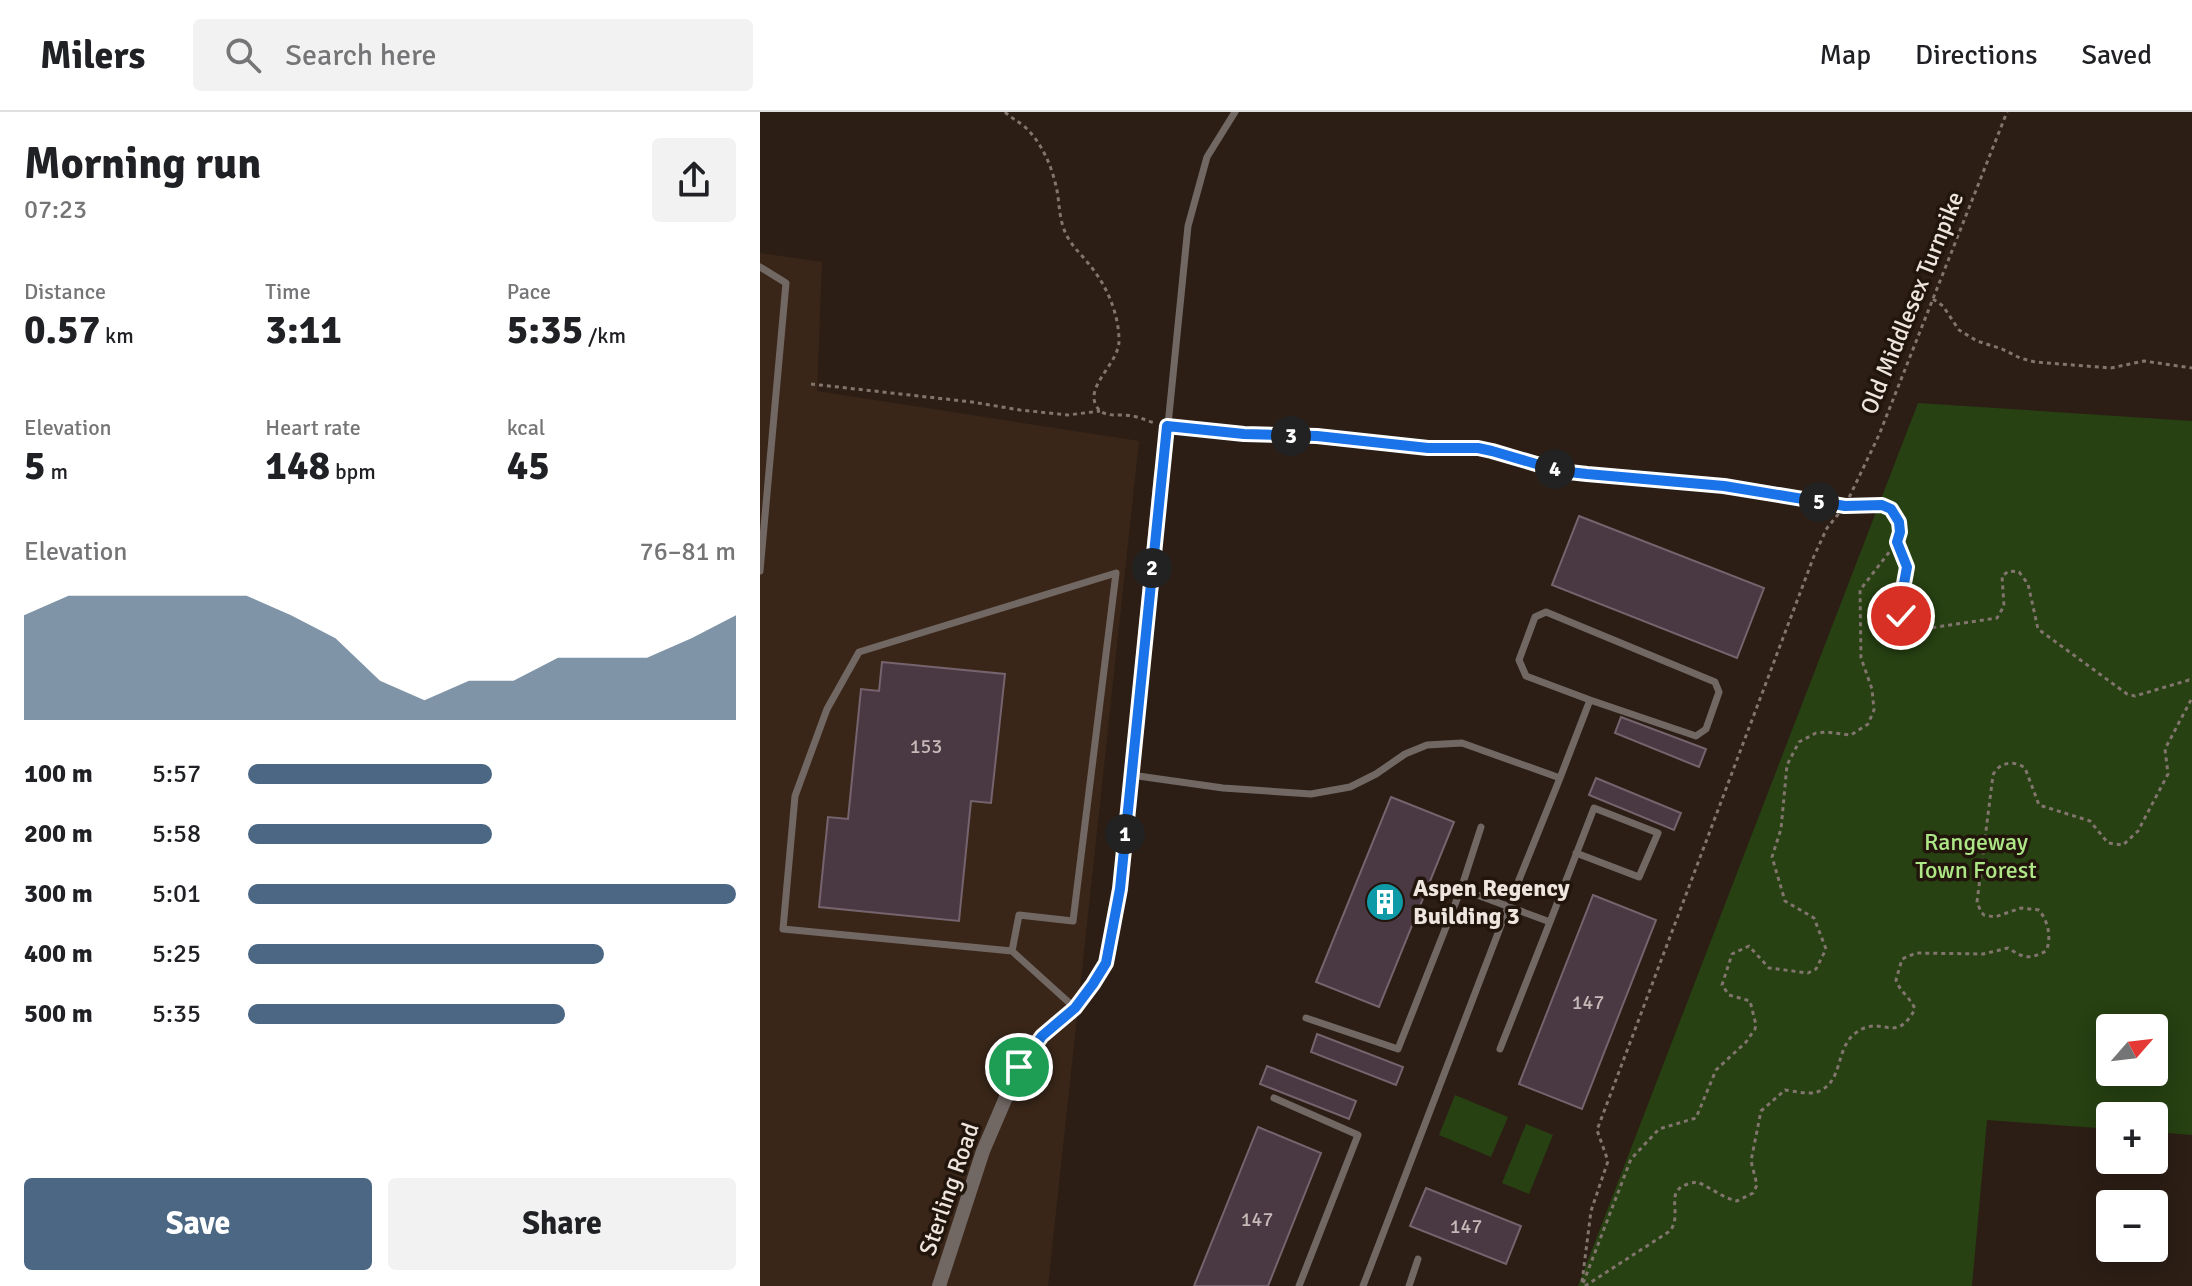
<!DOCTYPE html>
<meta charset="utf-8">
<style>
:root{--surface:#fff;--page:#f2f2f2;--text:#202124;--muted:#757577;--line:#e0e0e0;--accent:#4b6784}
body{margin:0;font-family:Signika,sans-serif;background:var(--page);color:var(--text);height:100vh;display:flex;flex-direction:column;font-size:30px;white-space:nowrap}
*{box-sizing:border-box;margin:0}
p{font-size:26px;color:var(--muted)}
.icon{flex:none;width:44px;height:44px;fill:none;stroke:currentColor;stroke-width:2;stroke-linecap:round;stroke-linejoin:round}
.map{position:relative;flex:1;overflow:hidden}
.details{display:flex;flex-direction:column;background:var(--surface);width:760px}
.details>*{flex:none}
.needle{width:52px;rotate:62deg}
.controls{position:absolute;left:1336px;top:902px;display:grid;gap:16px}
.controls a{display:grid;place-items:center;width:72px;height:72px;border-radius:8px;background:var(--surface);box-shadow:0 4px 20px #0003;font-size:40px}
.pin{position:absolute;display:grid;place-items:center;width:68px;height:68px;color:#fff;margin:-34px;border:4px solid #fff;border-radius:50%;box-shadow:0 2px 8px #0007}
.km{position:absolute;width:40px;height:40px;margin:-20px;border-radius:50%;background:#222;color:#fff;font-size:22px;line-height:40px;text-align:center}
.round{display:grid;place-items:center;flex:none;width:84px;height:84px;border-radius:8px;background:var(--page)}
.summary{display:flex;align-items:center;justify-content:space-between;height:136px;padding:0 24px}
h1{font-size:44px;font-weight:700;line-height:60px}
.metrics{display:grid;grid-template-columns:repeat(3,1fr);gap:12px;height:136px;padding:8px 24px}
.metrics div{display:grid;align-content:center}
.metrics b{font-size:40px;font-weight:700}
.metrics small{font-size:22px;font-weight:400}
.metrics p{font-size:22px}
.chart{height:224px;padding:16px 24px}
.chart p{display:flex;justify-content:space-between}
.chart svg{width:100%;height:144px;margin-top:8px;fill:var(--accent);opacity:.7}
.button{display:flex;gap:16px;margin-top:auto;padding:16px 24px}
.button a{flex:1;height:92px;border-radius:8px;background:var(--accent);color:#fff;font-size:32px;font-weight:700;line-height:92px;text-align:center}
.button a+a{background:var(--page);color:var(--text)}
ul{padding:0 24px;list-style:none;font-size:26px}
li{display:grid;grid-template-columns:128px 96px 1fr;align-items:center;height:60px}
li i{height:20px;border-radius:10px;background:var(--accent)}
header{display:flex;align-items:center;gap:48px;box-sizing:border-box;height:112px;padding:0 40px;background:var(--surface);border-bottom:2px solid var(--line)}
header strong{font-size:38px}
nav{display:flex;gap:44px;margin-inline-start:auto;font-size:28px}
.search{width:560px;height:72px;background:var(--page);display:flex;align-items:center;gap:20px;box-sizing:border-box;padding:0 28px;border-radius:8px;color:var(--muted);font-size:30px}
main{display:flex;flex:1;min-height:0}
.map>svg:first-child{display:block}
.built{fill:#392619}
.green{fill:#274112;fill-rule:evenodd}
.building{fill:#4a3943;stroke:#75636d;stroke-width:2}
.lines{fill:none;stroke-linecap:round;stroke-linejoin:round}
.path{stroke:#81756d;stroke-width:3;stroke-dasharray:4 4;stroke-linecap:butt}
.service{stroke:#716864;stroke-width:7}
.minor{stroke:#716864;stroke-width:14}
.route-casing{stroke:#fff;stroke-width:16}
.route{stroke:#1a73e8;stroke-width:10}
.labels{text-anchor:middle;stroke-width:7;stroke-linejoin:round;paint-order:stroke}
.number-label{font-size:20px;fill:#c6bab8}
.street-label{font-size:24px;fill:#efe5df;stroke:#22150c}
.park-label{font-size:24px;fill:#aee786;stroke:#22150c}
.poi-label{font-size:24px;font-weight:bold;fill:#efe5df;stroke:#22150c;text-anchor:start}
</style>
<header>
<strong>Milers</strong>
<div class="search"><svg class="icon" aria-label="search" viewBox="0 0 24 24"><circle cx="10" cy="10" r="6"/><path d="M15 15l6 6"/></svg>Search here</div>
<nav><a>Map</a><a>Directions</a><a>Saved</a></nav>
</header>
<main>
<section class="details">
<div class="summary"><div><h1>Morning run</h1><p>07:23</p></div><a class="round"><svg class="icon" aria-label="share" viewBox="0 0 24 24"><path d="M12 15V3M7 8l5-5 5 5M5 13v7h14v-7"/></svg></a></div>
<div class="metrics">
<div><p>Distance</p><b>0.57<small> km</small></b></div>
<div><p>Time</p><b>3:11</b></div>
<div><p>Pace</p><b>5:35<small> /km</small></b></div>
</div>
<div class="metrics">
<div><p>Elevation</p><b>5<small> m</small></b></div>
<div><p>Heart rate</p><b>148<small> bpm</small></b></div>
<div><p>kcal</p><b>45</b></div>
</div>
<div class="chart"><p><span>Elevation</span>76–81 m</p>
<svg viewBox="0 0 160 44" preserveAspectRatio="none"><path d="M0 44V12L10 6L20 6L30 6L40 6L50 6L60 12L70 19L80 32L90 38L100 32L110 32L120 25L130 25L140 25L150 19L160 12V44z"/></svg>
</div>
<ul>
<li><b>100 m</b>5:57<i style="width:50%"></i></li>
<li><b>200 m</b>5:58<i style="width:50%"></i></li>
<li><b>300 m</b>5:01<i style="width:100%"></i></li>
<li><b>400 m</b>5:25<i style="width:73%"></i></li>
<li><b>500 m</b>5:35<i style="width:65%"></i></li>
</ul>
<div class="button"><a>Save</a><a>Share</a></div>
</section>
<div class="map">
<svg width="1432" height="1174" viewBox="0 0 1432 1174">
<rect width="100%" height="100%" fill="#2c1e15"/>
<path class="built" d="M 0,141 L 62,150 L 57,279 L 379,329 L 288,1174 L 0,1174 Z"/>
<path class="green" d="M 1158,291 L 1432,309 L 1432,1023 L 1394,1020 L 1394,1004 L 1350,1004 L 1350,1017 L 1227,1008 L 1212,1174 L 818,1174 ZM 1350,916 L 1394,916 L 1394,960 L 1350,960 Z
M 695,983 L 748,1005 L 731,1045 L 679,1023 Z
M 766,1012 L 793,1023 L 769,1082 L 742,1071 Z"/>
<path class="building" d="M 819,404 L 1004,476 L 977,546 L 792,473 Z
M 122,550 L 245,562 L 231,691 L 211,689 L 199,809 L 59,795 L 68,705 L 88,707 L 101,577 L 119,579 Z
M 861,605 L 946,637 L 939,655 L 855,621 Z
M 836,666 L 921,701 L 914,718 L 829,683 Z
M 631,685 L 694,710 L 619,895 L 556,870 Z
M 833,783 L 896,808 L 822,997 L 759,972 Z
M 557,922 L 643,955 L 636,973 L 551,940 Z
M 507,954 L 596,989 L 589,1007 L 500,972 Z
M 498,1015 L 561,1041 L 508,1174 L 434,1174 Z
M 666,1076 L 761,1114 L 746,1152 L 650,1114 Z"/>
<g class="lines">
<path class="path" d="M 245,0 C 251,6 258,9 265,15 C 281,30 291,52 296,74 C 300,90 298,105 306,122 C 311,133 320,141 328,151 C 346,172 359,201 359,229 C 359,250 328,272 335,291 C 341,308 359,301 372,304 C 380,305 387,309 395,311
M 1173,187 L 1183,194 L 1199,218 L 1217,229 L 1242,237 L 1260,246 L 1275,250 L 1351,256 L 1384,249 L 1432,256
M 51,272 L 212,290 L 260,298 L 308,303 L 340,299
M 419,316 L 484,322 L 557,324 L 668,336 L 718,336 L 732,339 L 800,359 L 964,374 L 1065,391 L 1085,394 L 1122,393 L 1131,397 L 1139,410 L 1140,420 L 1137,430 L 1100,478 L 1101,546 L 1112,577 L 1114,598 L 1108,612 L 1091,623 L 1066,620 L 1056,621 L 1039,630 L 1027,653 L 1021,717 L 1012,745 L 1025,789 L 1054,806 L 1066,837 L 1056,857 L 1048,861 L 1009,856 L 989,834 L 972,842 L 962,873 L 969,883 L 990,889 L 996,913 L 995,917 L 986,930 L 956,958 L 936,1006 L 899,1017 L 871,1047 L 822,1174
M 1137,430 L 1147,455 L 1139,499 L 1141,504 L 1163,517 L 1237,506 L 1244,494 L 1242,464 L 1249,459 L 1259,460 L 1268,472 L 1278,517 L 1367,582 L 1375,584 L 1429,568 L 1432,570
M 822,1170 L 831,1099 L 848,1049 L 837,1018 L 1054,444 L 1067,416 L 1085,394 L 1119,323 L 1247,0
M 825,1174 L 910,1119 C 925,1099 898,1075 938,1070 L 967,1086 L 977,1089 L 993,1081 L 997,1073 L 991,1049 L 1001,999 L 1025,978 C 1034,979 1049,983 1057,980 C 1085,970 1074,935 1097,920 C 1123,902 1135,934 1155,897 C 1150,885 1140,880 1136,868 L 1142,847 L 1156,841 L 1223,842 L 1248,836 C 1264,846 1268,848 1286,839 C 1292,826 1288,809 1279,798 L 1261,796 L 1235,805 L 1224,803 L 1221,800 L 1217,790 L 1233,663 C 1239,650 1254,648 1265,656 L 1279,693 L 1330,709 L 1348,731 L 1363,733 L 1378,719 L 1408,662 L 1405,637 L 1432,586"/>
<path class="service" d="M 0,155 L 26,171 L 0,459
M 401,362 L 407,323 L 428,114 L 447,45 L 475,0
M 371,663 L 463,676 L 551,682 L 590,675 L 616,662 L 645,642 L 667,633 L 702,631 L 800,666 L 748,795 L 603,1174
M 800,666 L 830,588 L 766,564 L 759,548 L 775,505 L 786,500 L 955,570 L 959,580 L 946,617 L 936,624 L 830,588
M 701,777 L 721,715
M 252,839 L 259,803 L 313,809 L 356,461 L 99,540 L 67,597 L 35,684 L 23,817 L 252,839 L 315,896
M 546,906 L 638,937 L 701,777 L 790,810 L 834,696 L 898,721 L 879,765 L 816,741
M 740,937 L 790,810
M 514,986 L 598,1023 L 539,1174
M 649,1174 L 658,1147"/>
<path class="minor" d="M 179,1174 L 223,1039 L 259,955 L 282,924 L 315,896 L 333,872 L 346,851 L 360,777 L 401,362"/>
</g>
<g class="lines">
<defs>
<path id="route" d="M 259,955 L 282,924 L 315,896 L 333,872 L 346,851 L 360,777 L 407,314 L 484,322 L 557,324 L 668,336 L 718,336 L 732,339 L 800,359 L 827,362 L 964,374 L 1085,394 L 1122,393 L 1131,397 L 1139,410 L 1140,420 L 1137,430 L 1147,455 L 1139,499 L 1141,504"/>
</defs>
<use href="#route" class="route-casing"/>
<use href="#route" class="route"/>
</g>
<defs>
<symbol id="building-disc" viewBox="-11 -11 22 22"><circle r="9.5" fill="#0f9aa8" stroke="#22150c"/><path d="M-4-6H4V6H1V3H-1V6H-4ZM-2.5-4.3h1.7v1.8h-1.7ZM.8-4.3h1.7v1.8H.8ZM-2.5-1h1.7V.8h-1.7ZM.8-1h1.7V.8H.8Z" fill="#fff"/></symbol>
</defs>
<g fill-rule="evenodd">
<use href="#building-disc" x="603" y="768" width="44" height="44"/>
</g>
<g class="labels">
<g class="number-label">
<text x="166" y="641">153</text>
<text x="828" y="897">147</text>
<text x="497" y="1114">147</text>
<text x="706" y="1121">147</text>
</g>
<g class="street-label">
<text transform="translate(1152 191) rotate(-68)" y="8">Old Middlesex Turnpike</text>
<text transform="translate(189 1077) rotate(-71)" y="8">Sterling Road</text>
</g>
<g class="park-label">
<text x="1216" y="738">Rangeway<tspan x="1216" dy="28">Town Forest</tspan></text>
</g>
<g class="poi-label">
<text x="653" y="784">Aspen Regency<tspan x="653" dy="28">Building 3</tspan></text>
</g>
</g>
</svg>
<div class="controls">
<a><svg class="needle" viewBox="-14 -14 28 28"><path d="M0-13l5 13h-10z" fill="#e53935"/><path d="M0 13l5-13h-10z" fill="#757577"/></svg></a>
<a>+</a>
<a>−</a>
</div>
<div class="pin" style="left:259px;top:955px;background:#1e9e55"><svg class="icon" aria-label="arrive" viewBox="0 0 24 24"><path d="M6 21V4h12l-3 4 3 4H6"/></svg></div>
<div class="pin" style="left:1141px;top:504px;background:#d93025"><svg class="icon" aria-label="check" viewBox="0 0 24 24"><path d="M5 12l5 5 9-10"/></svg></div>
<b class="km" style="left:365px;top:722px">1</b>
<b class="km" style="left:392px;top:456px">2</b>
<b class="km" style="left:531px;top:324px">3</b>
<b class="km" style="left:795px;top:357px">4</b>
<b class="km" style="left:1059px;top:390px">5</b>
</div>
</main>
